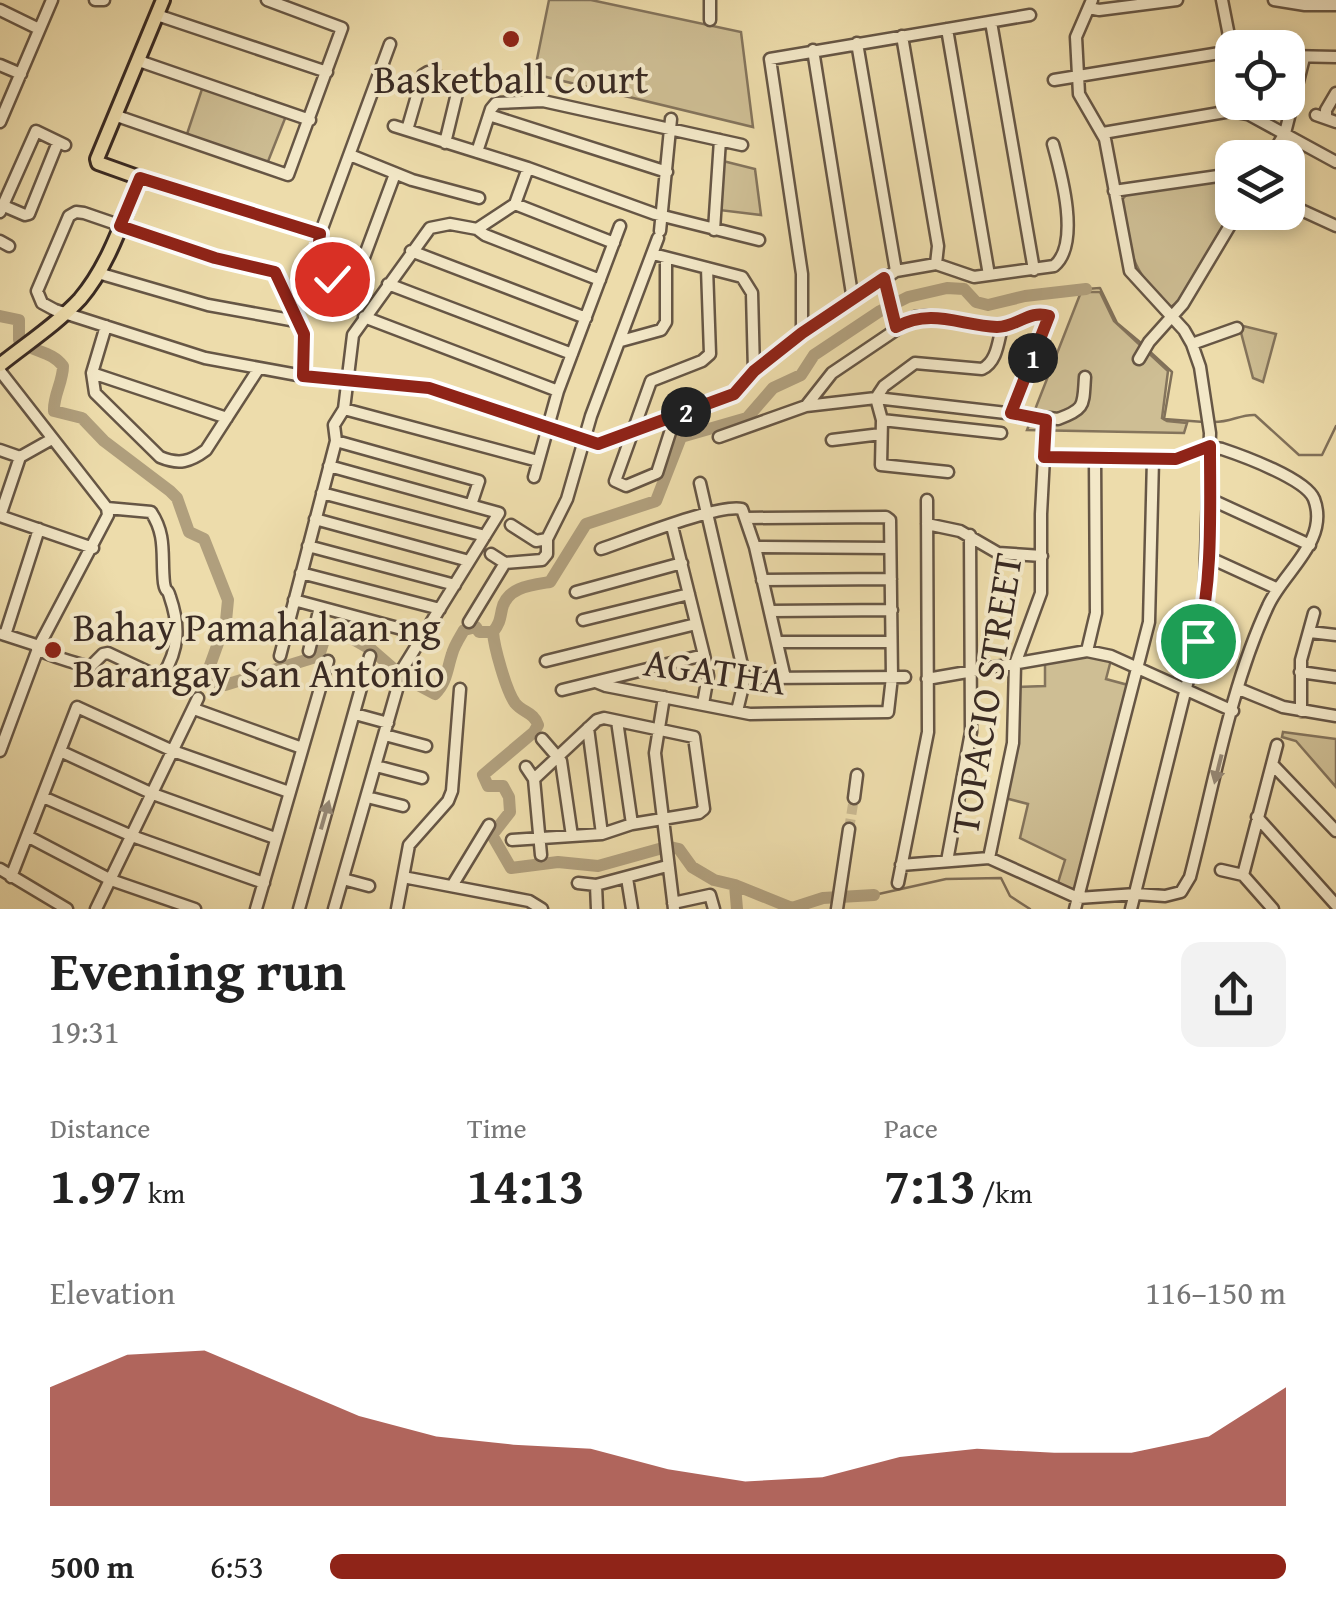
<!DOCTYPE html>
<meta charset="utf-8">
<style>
:root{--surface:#fff;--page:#f2f2f2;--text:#222;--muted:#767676;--accent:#8f2418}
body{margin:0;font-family:"Gentium Book Plus",serif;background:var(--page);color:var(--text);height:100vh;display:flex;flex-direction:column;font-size:38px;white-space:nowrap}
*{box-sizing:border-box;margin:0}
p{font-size:32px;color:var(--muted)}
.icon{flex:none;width:55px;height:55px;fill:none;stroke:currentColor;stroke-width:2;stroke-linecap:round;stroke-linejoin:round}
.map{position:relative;height:909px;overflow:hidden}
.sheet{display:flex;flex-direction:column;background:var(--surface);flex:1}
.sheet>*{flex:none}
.fabs{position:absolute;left:1215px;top:30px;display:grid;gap:20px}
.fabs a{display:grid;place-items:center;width:90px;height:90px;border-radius:20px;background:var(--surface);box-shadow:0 5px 15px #0003;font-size:50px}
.pin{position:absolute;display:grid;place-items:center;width:85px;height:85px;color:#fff;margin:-42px;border:5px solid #fff;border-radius:50%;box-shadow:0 2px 10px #0007}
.km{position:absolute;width:50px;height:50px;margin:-25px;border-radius:50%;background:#222;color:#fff;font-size:28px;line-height:50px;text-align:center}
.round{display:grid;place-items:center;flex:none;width:105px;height:105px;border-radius:20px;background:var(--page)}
.head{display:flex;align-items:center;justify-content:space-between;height:170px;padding:0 50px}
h1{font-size:55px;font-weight:600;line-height:75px}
.metrics{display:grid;grid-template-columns:repeat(3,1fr);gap:15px;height:170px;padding:10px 50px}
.metrics div{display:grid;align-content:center}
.metrics b{font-size:50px;font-weight:600}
.metrics small{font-size:28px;font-weight:400}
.metrics p{font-size:28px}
.chart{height:280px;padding:20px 50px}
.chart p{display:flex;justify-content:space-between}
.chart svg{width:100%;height:180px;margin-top:10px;fill:var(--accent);opacity:.7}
ul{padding:0 50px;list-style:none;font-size:32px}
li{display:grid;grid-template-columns:160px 120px 1fr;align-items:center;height:75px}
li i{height:25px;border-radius:12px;background:var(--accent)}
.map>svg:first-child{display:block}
.green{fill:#cebe94;stroke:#84745c;stroke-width:2.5}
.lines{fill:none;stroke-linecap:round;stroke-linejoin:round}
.stream{stroke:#807059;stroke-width:2.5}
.river{stroke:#b09f7d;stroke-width:12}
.minor-tunnel{stroke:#c9b890;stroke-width:10;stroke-dasharray:10 5;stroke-linecap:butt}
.minor-casing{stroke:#665645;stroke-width:15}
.major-casing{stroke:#392a23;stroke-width:18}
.minor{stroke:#f3e8c8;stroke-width:10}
.major{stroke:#eddcab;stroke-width:12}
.oneway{fill:#968976}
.route-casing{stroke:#fff;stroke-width:20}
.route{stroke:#8f2418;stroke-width:12}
.poi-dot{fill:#8f2418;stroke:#f3e8c8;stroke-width:4}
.labels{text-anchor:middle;stroke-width:8;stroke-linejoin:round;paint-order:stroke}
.poi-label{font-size:40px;fill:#392a23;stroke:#f3e8c8}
.street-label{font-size:40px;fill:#392a23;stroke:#f3e8c8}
</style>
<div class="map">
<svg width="1336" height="909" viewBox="0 0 1336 909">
<rect width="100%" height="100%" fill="#eddcab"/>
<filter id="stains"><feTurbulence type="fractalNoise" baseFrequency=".002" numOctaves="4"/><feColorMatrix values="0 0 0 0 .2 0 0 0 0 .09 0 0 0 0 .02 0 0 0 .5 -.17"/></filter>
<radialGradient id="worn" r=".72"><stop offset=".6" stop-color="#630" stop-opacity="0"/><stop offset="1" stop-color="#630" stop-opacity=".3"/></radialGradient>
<path class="green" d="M 549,0 L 591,0 L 741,32 L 753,127 L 534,74 Z
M 203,86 L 286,116 L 267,164 L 186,137 Z
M 723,161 L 755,169 L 761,215 L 719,210 Z
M 1232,178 L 1232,212 L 1179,302 L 1170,307 C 1129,269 1131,253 1121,201 L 1127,194 Z
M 1081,292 L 1100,292 L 1114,321 L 1168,371 L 1162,418 L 1167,421 L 1187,423 L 1184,433 L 1027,430 Z
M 1239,325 L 1276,334 L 1263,382 L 1253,378 Z
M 1087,654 L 1111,660 L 1106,679 L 1128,685 L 1074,892 L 1057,886 L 1065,860 L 1020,838 L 1028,804 L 1005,798 L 1017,687 L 1045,686 L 1045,662 Z
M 1283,732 L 1336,739 L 1336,787 L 1296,741 L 1282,737 Z"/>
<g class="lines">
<path class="stream" d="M 1086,289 L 1100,288 L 1117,323 L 1141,343
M 1147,349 L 1172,372 L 1164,419 L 1204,422
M 1212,422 C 1229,423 1241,414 1255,415 L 1299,455 L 1322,455 L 1336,426
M 874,895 L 946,879 L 1001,878 L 1010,896 L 1030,909"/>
<path class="river" d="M 0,316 L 19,320 L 19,340 C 33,353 51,350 63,366 C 63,382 53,396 54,411 L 82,418 L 104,441 L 170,491 L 177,498 L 189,532 L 204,539 L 228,600 L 226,621 L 208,671 L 210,681 L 225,685 L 319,656 L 325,637 L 341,632 L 372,650 L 403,677 L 435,694 C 447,682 447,669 452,654 C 454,646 460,637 464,630 L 476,627 L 479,632 L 493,632 C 500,623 500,619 502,609 C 507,587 531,585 550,582 L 586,524 L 656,501 L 681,437 L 747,418 L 773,388 L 801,375 L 814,355 L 880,311 L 908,297 L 947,288 L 964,289 L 976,302 L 988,305 L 1025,296 L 1086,289
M 493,632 C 494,647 506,690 515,703 C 523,713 534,712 538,725 L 534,732 L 483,775 L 488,786 L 503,786 L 509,797 L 510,812 L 492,835 L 511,868 L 558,862 L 598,866 L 659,849
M 670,847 L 679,849 L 692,867 L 714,880 L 735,885 L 792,908 L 823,898 L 874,895
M 735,885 L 737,909"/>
<path class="minor-tunnel" d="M 849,829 L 854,798"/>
<defs>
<path id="minor" d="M 95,0 L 104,0
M 1092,0 L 1076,37 L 1079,94 L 1105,139 L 1130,271 L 1184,330 L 1192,344 L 1200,367 L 1210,433 L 1204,616 L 1131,909
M 1222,0 L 1232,51
M 1274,0 L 1305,5 L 1336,5
M 1089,8 L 1099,10 L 1177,0
M 0,10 L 39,29
M 157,15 L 327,72
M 710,20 L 710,0
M 991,22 L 1034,270
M 947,29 L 989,275
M 902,36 L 938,246 L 936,264
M 857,43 L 896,271
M 390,44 L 320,234 L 317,258 L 324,276 L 344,279 L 355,272 L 363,260 L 395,174
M 813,50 L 853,300
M 1288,56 L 1336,57
M 139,61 L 310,120
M 0,65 L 21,74
M 1054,80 L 1232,51
M 489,115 L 667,172
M 1316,115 L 1336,122
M 117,116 L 288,175 L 342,28 L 267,0
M 1326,118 L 1326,110 L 1336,93
M 0,122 L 52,0
M 394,126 L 528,168 L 655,214 L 759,240
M 407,130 L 423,75 L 428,72 L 459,85 L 445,143
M 1103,133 L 1231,111 L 1248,114 L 1336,162
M 477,152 L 491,109 L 496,103 L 543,101 L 742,145
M 350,155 L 412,180 L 479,198
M 1270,158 L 1285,133 L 1304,58
M 140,178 L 320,234
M 1114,191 L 1232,174
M 515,204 L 614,243
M 1288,204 L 1336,226
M 4,206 L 25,215 L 29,214 L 58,142
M 0,212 L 36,131 L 65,145
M 477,229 L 485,235 L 600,280
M 714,230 L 720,140
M 660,231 L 671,119
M 0,241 L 9,246
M 411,251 L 586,318
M 653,254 L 742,277 L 752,293 L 754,371
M 98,273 L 208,305 L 296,321
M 884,278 L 896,327
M 388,284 L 572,354
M 364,317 L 558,391
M 106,326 L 92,373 L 95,393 L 160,457 C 179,465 190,462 206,450 L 259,368
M 802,333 L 802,274 L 770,59 L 1030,15
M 621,341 L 661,330 L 666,322 L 666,258
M 1192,344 L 1237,328
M 1139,359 L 1149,342 L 1183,304 L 1238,212
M 0,371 L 107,508 L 108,515 L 39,646 L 0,751
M 92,373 L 227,418
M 303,376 L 304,334 L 275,271 L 215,258 L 84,213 L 76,212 L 69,216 L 37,291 L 42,303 L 55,310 L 205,358 L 303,376 L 429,388 L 598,443 L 733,394 L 754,371 L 802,333 L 896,271 L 936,264 L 974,277 L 1054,266 C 1081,244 1061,173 1053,144
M 806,406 L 832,373 L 915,317 L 925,316 C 950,320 979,329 1005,326 C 1022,325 1031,309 1049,316 L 1011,413
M 344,409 L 538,461
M 675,417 L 657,473 L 626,486 L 615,481 L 651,381 L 702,361 L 710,354 L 707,268
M 882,420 L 1001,433
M 719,437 L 806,406 L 876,398 L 1058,419 C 1086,409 1083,405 1085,377
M 832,440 L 881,434
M 336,441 L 479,481 L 471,505
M 0,450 L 20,457
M 329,466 L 499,513 L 403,668
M 948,472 L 881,465 L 882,420 L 876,398 L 884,386 L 915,363 L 982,369 C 997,362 998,342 1002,327
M 534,477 L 558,391 L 620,226
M 700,483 L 745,678 L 737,711
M 322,493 L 485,536
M 1210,499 L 1310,545
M 0,516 L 20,457 L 52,439
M 0,516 L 93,548
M 315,519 L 469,561
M 927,524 L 960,531 L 998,553 L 1042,556
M 511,525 L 536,541 L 547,539
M 672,526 L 704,655 L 708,676 L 703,704
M 308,546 L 455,585
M 755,547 L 890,548
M 601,549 C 628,540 720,503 742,509 L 755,547 L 785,678
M 491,554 L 505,563
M 1208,557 L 1276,588
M 301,573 L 440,609
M 762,580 L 891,579
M 576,592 L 682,563
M 294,600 L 424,635
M 770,611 L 892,610
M 583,620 L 689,594
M 469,622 L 505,563 L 542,560 L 547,554 L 547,539 L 567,499 L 591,416 L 658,238
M 1310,632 L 1336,635
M 2,634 L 39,646
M 5,635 L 39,529
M 778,642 L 891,642
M 37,649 C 55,658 72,662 90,667 L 103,654 L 108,653 L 157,676 L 163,675 C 179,649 180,626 170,597 C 167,586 166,595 164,583 C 161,556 167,536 151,512 L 107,508
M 309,651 L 320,607
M 1087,651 L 1096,613 L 1095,458
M 280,656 L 336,441 L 334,425 L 344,409 L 353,335 L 430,228 L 450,224 L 477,229 L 515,204 L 528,168
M 546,661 L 696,624
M 1300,672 L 1336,677
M 745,678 L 905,677
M 927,679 L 1087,651 L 1111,656 L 1233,711
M 596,682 L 606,686 L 750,714 L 888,712 L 892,677 L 890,520 L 886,517 L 746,518
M 1239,689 L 1283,707 L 1336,716
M 562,690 L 704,655
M 664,697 L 655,753 L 674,909
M 194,709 L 302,748
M 1301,711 L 1301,660 L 1314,613
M 355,714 L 388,723
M 617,721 L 632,824
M 588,728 L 602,834
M 385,735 L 426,746
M 542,739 L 561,761 L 572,836
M 60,751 L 153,794 L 275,838
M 1272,764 L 1336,831
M 376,766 L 422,778
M 526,767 L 534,779 L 541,855
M 43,797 L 132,836 L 264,883
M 367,797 L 403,806
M 854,798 L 857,775
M 1257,817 L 1336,905
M 29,837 L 111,880 L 195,909
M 512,840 L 602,834 L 632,824 L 699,813 L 704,809 L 694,737 L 604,718 L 597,720 L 534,779
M 989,858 L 1013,743 L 1015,664 L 1041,593 L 1041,514 L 1046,419
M 947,861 L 971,732 L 970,535
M 901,865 L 989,858 L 1078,898 L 1136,894 L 1165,896 L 1181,892 L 1190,877 C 1213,789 1230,687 1268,606 C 1283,572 1330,541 1314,499 C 1306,479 1243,456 1222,449 L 1210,447 L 1176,459 L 1044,457
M 0,869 L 67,909
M 1221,870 L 1243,875 L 1273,909
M 1243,875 L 1277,745
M 11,877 L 77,707 L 173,751 L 289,792
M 403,877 L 529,901 L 542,909
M 627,878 L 632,909
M 343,879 L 369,886
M 578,883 L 596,885 L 667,866
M 898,883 L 928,732 L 927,500
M 596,885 L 597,909
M 452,886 L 489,825
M 673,903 L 710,895 L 714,909
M 96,909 L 198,698
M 256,909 L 328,661
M 299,909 L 370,656
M 334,909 L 398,686
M 397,909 L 409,845 L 448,801 L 452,791 L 460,689
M 837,909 L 849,829
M 1075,909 L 1149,622 L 1153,459"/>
<path id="major" d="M 0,365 C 26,344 57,324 80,299 C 109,265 123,219 140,178 L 98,163 L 97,159 L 163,0"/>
</defs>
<use href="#minor" class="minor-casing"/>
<use href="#major" class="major-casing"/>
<use href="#minor" class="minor"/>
<use href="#major" class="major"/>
</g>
<defs><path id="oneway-solid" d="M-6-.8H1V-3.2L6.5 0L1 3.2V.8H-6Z" transform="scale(2.5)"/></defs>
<g class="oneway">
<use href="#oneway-solid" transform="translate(1218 769) rotate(104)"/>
<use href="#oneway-solid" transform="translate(325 815) rotate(-74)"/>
</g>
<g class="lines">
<defs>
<path id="route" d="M 332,279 C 313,272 318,251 320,234 L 140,178 L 120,226 L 215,258 L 275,272 L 304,334 L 303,376 L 429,388 L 598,444 L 734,394 L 754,371 L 802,333 L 884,278 L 896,327 C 932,308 959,325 997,327 C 1017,327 1030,309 1049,316 L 1011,413 L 1046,420 L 1044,457 L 1176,459 L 1210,446 C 1210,511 1213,578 1198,641"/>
</defs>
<use href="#route" class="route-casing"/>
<use href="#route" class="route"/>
</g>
<g class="poi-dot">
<circle cx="511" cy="39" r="10"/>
<circle cx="53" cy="650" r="10"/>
</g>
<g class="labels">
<g class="poi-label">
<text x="511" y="93">Basketball Court</text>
<text x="73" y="641" text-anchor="start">Bahay Pamahalaan ng<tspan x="73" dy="46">Barangay San Antonio</tspan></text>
</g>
<g class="street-label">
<text transform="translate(715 671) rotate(8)" y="14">AGATHA</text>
<text transform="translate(986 694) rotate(-81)" y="14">TOPACIO STREET</text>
</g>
</g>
<rect width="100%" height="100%" filter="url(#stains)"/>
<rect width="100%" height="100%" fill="url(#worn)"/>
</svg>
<div class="fabs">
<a><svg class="icon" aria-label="locate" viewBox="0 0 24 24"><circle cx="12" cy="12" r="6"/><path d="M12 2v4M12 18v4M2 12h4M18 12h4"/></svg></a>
<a><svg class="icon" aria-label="layers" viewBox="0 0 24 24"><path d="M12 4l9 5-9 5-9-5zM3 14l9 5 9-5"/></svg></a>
</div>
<div class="pin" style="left:1198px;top:641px;background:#1e9e55"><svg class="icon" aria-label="arrive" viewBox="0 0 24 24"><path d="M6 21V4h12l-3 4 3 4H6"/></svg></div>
<div class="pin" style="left:332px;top:279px;background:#d93025"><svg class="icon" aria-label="check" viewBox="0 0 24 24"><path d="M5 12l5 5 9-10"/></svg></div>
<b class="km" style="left:1033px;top:358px">1</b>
<b class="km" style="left:686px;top:412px">2</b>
</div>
<section class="sheet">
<div class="head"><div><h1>Evening run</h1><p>19:31</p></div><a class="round"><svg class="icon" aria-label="share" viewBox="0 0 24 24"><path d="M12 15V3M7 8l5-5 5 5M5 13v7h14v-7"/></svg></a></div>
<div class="metrics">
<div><p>Distance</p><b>1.97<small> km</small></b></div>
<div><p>Time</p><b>14:13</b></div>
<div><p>Pace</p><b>7:13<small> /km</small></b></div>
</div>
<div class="chart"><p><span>Elevation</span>116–150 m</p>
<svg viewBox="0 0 160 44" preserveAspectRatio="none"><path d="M0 44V15L10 7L20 6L30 14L40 22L50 27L60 29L70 30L80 35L90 38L100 37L110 32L120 30L130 31L140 31L150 27L160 15V44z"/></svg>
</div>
<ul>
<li><b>500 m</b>6:53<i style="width:100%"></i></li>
</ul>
</section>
